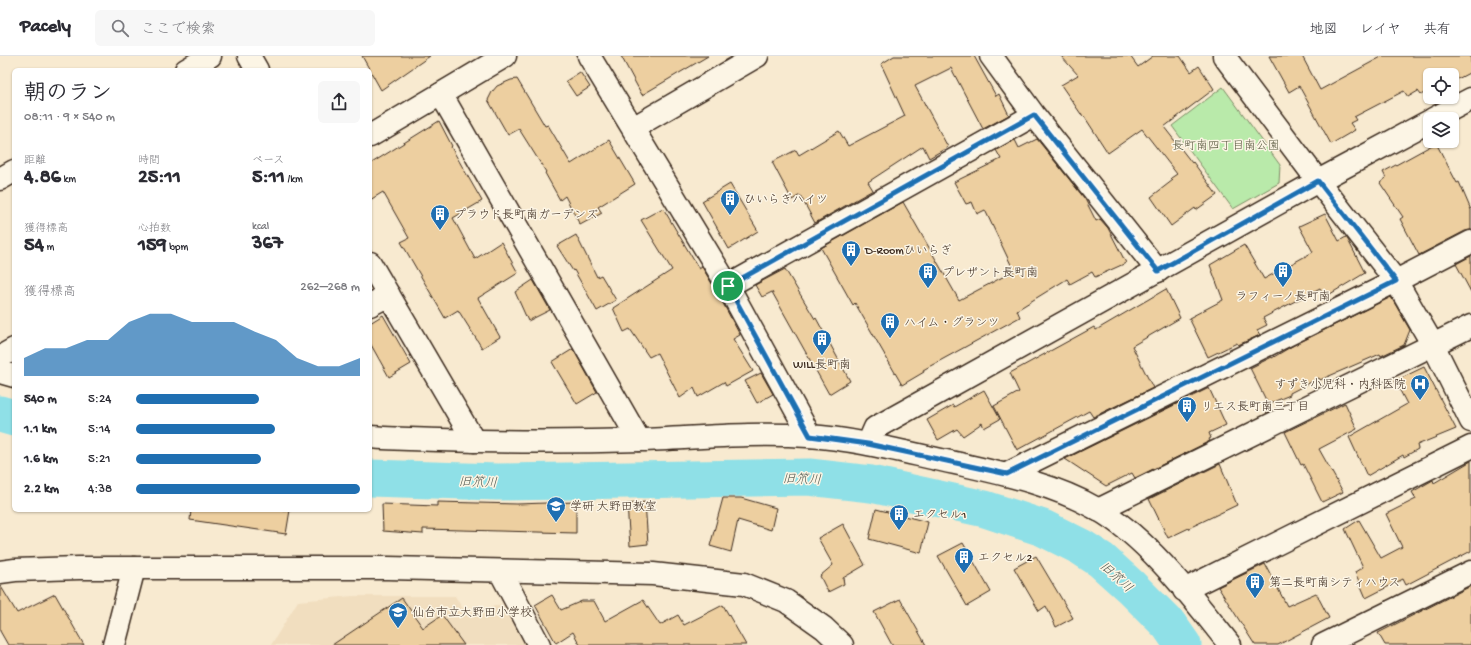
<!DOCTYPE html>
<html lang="ja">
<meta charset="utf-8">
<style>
:root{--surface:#fff;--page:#f7f7f7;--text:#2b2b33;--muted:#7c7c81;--line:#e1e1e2;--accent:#1f6fb2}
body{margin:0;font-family:"Gochi Hand","Klee One",sans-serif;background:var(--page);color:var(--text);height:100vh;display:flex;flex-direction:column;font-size:15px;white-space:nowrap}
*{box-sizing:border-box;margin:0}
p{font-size:13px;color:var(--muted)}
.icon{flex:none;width:22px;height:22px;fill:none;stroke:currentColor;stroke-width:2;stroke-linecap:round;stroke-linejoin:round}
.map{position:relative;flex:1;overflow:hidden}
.sheet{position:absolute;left:12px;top:12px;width:360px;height:444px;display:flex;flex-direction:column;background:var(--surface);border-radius:6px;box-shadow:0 1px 3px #0004}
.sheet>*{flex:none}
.buttons{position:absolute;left:1423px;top:12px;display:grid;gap:8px}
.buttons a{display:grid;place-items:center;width:36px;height:36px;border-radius:6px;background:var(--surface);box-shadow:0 1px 3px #0004;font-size:20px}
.pin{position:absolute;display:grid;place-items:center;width:34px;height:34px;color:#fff;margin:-17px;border:2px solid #fff;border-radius:50%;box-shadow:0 1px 4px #0007}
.round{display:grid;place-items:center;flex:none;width:42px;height:42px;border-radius:6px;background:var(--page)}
.overview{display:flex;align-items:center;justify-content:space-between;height:68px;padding:0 12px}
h1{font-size:22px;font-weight:800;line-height:30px}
.figures{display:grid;grid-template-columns:repeat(3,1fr);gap:6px;height:68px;padding:4px 12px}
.figures div{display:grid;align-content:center}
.figures b{font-size:20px;font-weight:800}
.figures small{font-size:11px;font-weight:400}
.figures p{font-size:11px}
.chart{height:112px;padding:8px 12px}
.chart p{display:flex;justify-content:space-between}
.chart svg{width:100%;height:72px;margin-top:4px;fill:var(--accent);opacity:.7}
ul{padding:0 12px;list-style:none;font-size:13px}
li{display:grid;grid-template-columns:64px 48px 1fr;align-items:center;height:30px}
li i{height:10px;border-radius:5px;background:var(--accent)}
header{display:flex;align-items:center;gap:24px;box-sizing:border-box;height:56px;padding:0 20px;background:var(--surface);border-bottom:1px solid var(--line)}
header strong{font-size:19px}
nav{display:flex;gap:22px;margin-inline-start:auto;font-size:14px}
.search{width:280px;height:36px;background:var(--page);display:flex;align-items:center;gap:10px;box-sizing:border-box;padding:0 14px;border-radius:6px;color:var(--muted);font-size:15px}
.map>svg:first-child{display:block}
.built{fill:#f1debf}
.green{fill:#b9eaaa;stroke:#7a8a64}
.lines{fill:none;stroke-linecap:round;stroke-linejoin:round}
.river{stroke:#8fe0e7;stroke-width:37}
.building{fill:#edcfa0;stroke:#3b2a1e}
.street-casing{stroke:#3b2a1e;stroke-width:25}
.secondary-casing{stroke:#3b2a1e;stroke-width:25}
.street{stroke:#fcf5e5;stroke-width:22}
.secondary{stroke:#fcf5e5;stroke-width:22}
.route-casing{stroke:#fff;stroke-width:8}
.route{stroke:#1f6fb2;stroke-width:5}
.labels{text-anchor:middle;stroke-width:3;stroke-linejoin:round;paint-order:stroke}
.park-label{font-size:12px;fill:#5a5a41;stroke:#fcf5e5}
.poi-label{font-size:12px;fill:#3b2a1e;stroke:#fcf5e5;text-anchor:start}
.water-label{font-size:13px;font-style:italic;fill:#505850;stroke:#fcf5e5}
</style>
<header>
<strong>Pacely</strong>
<div class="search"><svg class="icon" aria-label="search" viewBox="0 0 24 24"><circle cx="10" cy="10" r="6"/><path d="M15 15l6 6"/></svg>ここで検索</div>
<nav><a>地図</a><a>レイヤ</a><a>共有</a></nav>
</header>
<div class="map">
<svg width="1471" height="589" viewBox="0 0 1471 589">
<rect width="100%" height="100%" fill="#f8ead0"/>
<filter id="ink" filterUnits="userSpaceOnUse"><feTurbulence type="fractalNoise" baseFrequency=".025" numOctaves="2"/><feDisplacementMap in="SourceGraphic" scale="8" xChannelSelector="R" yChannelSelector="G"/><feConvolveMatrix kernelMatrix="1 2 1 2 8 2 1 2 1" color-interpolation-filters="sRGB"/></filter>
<g filter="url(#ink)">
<path class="built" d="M 353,540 L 455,540 L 466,558 L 502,548 L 525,589 L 271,589 L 298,545 Z"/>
<path class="green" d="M 1223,31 L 1280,109 L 1279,127 L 1233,153 L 1172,70 Z"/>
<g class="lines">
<path class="river" d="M 0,358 L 14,362
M 370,422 L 497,426 L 809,421 L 871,428 L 985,453 L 1043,472 L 1081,491 L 1101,504 L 1131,531 L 1169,569 L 1183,589"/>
</g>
<path class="building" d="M 362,0 L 430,0 L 381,34 Z
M 621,0 L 708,0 L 642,39 Z
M 894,0 L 974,0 L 996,40 L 999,38 L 1009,59 L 983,73 L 951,12 L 915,30 L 948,91 L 929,102 L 923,90 L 868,126 L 873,134 L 815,167 L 800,139 L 792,144 L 772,106 L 796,94 L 799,99 L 839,75 L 848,90 L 905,60 L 881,8 Z
M 1061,0 L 1130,0 L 1138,11 L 1153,0 L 1180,0 L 1191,16 L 1199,10 L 1214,33 L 1164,71 L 1192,107 L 1193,106 L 1217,139 L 1196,154 L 1195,152 L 1171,170 L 1151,141 L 1173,124 L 1171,122 L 1177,118 L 1142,73 L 1108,97 L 1084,60 L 1083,61 L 1061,29 L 1078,19 Z
M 1269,0 L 1302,0 L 1320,34 L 1383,0 L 1471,0 L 1471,16 L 1452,26 L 1452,19 L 1430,19 L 1430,33 L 1421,39 L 1418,35 L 1408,41 L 1404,35 L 1354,61 L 1356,64 L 1350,67 L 1355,74 L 1331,88 L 1299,30 L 1289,36 Z
M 580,16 L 590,31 L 576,40 L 566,25 Z
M 517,23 L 545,70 L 548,69 L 571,108 L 609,84 L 635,128 L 598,151 L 602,157 L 580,169 L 565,140 L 560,144 L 545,117 L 546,116 L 519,73 L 508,79 L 488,44 L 492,36 L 497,30 L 511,24 Z
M 439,65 L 452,90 L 451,91 L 482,145 L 453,162 L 475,203 L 501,186 L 518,217 L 478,242 L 500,281 L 482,292 L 458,254 L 445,262 L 401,186 L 409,182 L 383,136 L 370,144 L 370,108 Z
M 1037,83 L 1085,143 L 1096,165 L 1100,163 L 1108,172 L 1126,207 L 1095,221 L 1092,216 L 1070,228 L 1067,223 L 1017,254 L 1020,261 L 923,314 L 924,316 L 902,329 L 855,247 L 853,249 L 821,192 L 903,146 L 959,244 L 1014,215 L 985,154 L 977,158 L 972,146 L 966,148 L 954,126 L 1001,103 L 996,94 L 1015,84 L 1019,92 Z
M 1436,87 L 1457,127 L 1459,126 L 1471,154 L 1471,174 L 1465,175 L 1419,199 L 1400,163 L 1403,161 L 1380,127 L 1386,122 L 1383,116 Z
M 730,128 L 758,175 L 729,193 L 702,145 Z
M 663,152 L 699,213 L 702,211 L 717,236 L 740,279 L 733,283 L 753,315 L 726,330 L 724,326 L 698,341 L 694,332 L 680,342 L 657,297 L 649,301 L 630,273 L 624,276 L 613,252 L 672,214 L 641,164 Z
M 1325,158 L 1339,185 L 1346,181 L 1348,184 L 1365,217 L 1325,241 L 1320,232 L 1263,262 L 1267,269 L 1257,274 L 1260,279 L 1238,289 L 1237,287 L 1208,301 L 1189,262 L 1223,244 L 1210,209 L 1244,189 L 1264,223 L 1313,196 L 1299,170 Z
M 576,179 L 597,221 L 601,219 L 616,244 L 597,255 L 574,214 L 573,215 L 557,190 Z
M 1471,200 L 1471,236 L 1456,208 Z
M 785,213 L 815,263 L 816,262 L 850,325 L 829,338 L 772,236 L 762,241 L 755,229 Z
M 533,224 L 550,254 L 528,265 L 515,236 Z
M 1166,233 L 1180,262 L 1132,290 L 1153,332 L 1093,361 L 1089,355 L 1017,394 L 994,350 L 1019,336 L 1010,317 L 1094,271 L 1096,274 Z
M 1391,241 L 1410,274 L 1404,289 L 1381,300 L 1380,298 L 1320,324 L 1319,322 L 1290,337 L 1290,339 L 1268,348 L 1250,312 L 1272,301 L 1272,302 L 1294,289 Z
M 383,259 L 411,308 L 389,321 L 370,287 L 370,267 Z
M 573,293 L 597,336 L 577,348 L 552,306 Z
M 1424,311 L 1456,373 L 1417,389 L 1418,393 L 1404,401 L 1403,399 L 1367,420 L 1349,381 L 1407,348 L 1395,325 Z
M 761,317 L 773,338 L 757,347 L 745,325 Z
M 1209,332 L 1226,369 L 1209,377 L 1211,382 L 1209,383 L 1210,385 L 1135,422 L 1132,417 L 1106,430 L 1065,403 Z
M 984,334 L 1000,363 L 984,372 L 982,367 L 963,380 L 957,373 L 938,384 L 927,364 L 953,349 L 954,351 Z
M 1345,347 L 1357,373 L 1319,393 L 1343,436 L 1322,446 L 1303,408 L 1301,409 L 1285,376 Z
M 1471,405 L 1471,495 L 1406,529 L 1403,523 L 1366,542 L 1355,516 L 1363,511 L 1345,473 L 1359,464 L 1381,502 L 1402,491 L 1386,458 L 1416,443 L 1412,436 L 1433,424 L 1434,427 Z
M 1220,408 L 1237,449 L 1168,482 L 1149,443 Z
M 723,442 L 741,442 L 776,452 L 771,474 L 738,464 L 731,496 L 710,490 Z
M 437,446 L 517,448 L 576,446 L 576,477 L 423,473 L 423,478 L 383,475 L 382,448 L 437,450 Z
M 645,446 L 648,488 L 630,490 L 627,448 Z
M 876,453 L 928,466 L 921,497 L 869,483 Z
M 191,454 L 290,454 L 286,478 L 190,464 Z
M 843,468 L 865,509 L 843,522 L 844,528 L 828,536 L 820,520 L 833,509 L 818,482 Z
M 963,487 L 991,536 L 967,550 L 938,500 Z
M 1036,500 L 1073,562 L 1056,571 L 1046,550 L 1039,555 L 1014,512 Z
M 1265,508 L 1287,550 L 1316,537 L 1329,562 L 1278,589 L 1255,589 L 1218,531 Z
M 0,529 L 17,557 L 55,538 L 84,589 L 8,589 L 0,575 Z
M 1471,530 L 1471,589 L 1385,589 L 1378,577 Z
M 552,539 L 561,554 L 582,545 L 594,545 L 605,565 L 643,544 L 660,569 L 678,559 L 684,569 L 723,549 L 746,589 L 580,589 L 573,576 L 556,587 L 535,549 Z
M 402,542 L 423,572 L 442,559 L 464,589 L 332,589 Z
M 900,543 L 926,589 L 892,589 L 874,556 Z"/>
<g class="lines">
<defs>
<path id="street" d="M 249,0 L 257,14
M 589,0 L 728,230 L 810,380
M 991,0 L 1034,59 L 1158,215
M 186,14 L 210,0
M 441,38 L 639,384
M 633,72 L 757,0
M 0,123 L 14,115
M 370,207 L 474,385
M 728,230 L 1034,59
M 370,249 L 389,239
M 1007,418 L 1396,225 L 1471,186
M 1098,454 L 1471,270
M 500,515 L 539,589
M 1184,534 L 1471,391
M 114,589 L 134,512
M 1323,589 L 1471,516"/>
<path id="secondary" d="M 1224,0 L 1318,125 L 1396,225 L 1433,289 L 1471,365
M 1433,63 L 1471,43
M 370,80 L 505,0
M 0,301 L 14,293
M 0,316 L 14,320
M 370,381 C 393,383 417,383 440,384 C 507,386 574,386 641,384 C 696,382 753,376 808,380 C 858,383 907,397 955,407 C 1004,418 1053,428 1097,453 C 1147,481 1194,544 1230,589
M 868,388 L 875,372 L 1318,125 L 1430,65
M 0,516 L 15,514 L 79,512 L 388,512 L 653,518 L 744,528 L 786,545 L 824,572 L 842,589"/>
</defs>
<use href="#street" class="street-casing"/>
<use href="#secondary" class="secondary-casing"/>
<use href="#street" class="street"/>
<use href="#secondary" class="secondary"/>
</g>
</g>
<g class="lines" filter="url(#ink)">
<defs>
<path id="route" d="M 1034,59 L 1158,215 L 1318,125 L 1396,225 L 1007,418 L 868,388 L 810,380 L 728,230 Z"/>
</defs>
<use href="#route" class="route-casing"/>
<use href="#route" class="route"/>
</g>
<defs>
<symbol id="building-pin" viewBox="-11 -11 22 30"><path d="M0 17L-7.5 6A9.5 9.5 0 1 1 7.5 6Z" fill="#1f6fb2" stroke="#fcf5e5"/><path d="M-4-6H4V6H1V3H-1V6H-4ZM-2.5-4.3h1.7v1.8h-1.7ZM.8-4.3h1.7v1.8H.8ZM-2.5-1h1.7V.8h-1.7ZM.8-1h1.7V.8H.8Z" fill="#fff"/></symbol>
<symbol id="hospital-pin" viewBox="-11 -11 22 30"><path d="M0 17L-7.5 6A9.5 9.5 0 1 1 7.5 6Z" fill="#1f6fb2" stroke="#fcf5e5"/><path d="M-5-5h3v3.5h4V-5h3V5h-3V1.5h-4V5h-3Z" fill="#fff"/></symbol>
<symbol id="school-pin" viewBox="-11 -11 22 30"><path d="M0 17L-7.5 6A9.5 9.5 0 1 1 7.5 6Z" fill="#1f6fb2" stroke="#fcf5e5"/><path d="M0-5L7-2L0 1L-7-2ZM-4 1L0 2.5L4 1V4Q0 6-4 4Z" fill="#fff"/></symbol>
</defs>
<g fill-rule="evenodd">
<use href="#building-pin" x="719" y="132" width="22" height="30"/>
<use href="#building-pin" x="429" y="147" width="22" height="30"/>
<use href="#building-pin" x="840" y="183" width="22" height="30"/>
<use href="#building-pin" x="1272" y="204" width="22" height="30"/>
<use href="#building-pin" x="917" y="205" width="22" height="30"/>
<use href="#building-pin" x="879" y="255" width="22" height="30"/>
<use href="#building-pin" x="811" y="272" width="22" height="30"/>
<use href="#hospital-pin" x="1409" y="317" width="22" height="30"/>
<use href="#building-pin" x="1176" y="339" width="22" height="30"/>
<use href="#school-pin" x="545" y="439" width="22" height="30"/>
<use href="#building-pin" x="888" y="447" width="22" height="30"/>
<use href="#building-pin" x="953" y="490" width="22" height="30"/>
<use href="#building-pin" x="1244" y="515" width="22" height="30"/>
<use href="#school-pin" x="387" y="545" width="22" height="30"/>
</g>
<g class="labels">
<g class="park-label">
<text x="1226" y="93">長町南四丁目南公園</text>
</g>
<g class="poi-label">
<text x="744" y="147">ひいらぎハイツ</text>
<text x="454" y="162">プラウド長町南ガーデンズ</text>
<text x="865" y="198">D-Roomひいらぎ</text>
<text x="942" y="220">プレザント長町南</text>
<text x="1283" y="244" text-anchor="middle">ラフィーノ長町南</text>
<text x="904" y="270">ハイム・グランツ</text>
<text x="822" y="312" text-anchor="middle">WILL長町南</text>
<text x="1406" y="332" text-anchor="end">すずき小児科・内科医院</text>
<text x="1201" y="354">リエス長町南三丁目</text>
<text x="570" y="454">学研 大野田教室</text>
<text x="913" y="462">エクセル1</text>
<text x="978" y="505">エクセル2</text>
<text x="1269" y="530">第二長町南シティハウス</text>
<text x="412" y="560">仙台市立大野田小学校</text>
</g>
<g class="water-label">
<text transform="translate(802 422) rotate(2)" y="5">旧笊川</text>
<text transform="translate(478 425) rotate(2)" y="5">旧笊川</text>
<text transform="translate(1117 520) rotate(42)" y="5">旧笊川</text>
</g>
</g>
</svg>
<div class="buttons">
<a><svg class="icon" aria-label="locate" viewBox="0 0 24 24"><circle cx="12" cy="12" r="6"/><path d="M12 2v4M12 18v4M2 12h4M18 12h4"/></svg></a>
<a><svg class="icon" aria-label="layers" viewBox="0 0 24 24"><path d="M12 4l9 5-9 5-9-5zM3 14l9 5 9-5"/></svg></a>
</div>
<div class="pin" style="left:728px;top:230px;background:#1e9e55"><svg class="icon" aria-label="arrive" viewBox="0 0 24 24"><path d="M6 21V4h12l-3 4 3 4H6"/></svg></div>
<section class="sheet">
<div class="overview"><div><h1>朝のラン</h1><p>08:11 · 9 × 540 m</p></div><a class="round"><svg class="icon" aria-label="share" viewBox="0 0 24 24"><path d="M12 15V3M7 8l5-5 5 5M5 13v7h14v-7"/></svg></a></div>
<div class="figures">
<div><p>距離</p><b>4.86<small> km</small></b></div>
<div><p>時間</p><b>25:11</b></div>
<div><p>ペース</p><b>5:11<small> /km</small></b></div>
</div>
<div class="figures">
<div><p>獲得標高</p><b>54<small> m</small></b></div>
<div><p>心拍数</p><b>159<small> bpm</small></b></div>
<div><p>kcal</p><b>367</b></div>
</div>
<div class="chart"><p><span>獲得標高</span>262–268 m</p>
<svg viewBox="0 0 160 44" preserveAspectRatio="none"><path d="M0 44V33L10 27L20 27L30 22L40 22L50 11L60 6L70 6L80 11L90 11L100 11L110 17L120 22L130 33L140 38L150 38L160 33V44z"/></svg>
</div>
<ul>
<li><b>540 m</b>5:24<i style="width:55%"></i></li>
<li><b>1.1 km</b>5:14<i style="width:62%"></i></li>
<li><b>1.6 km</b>5:21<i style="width:56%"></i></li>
<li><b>2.2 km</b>4:38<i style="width:100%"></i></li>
</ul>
</section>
</div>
